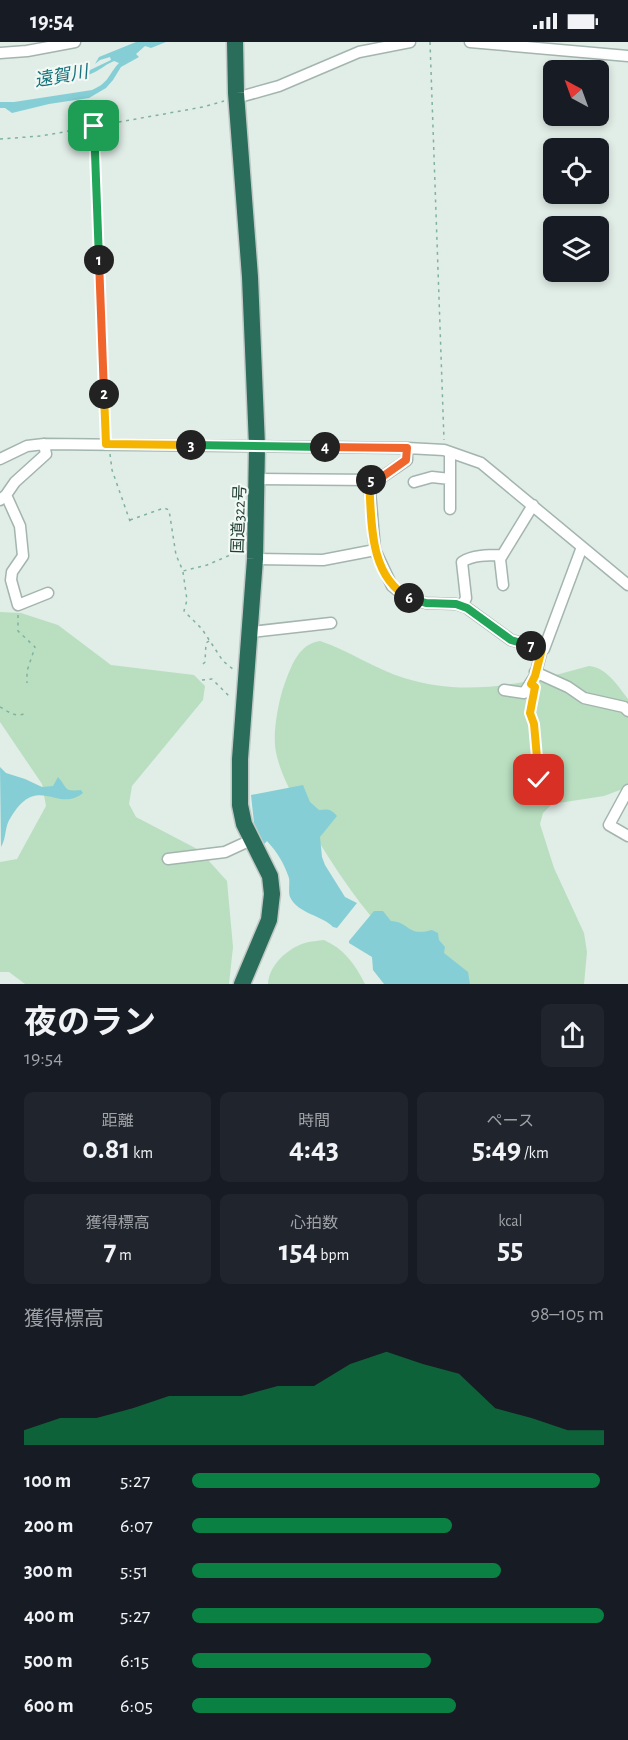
<!DOCTYPE html>
<html lang="ja">
<meta charset="utf-8">
<style>
:root{--surface:#171b24;--page:#20242c;--text:#f1f3f6;--muted:#9ea1a6;--accent:#0b8043}
body{margin:0;font-family:"Alegreya Sans","Noto Sans JP",sans-serif;background:var(--page);color:var(--text);height:100vh;display:flex;flex-direction:column;font-size:22px;white-space:nowrap}
*{box-sizing:border-box;margin:0}
p{font-size:20px;color:var(--muted)}
.icon{flex:none;width:33px;height:33px;fill:none;stroke:currentColor;stroke-width:2;stroke-linecap:round;stroke-linejoin:round}
.map{position:relative;height:942px;overflow:hidden}
.drawer{display:flex;flex-direction:column;background:var(--surface);flex:1}
.drawer>*{flex:none}
.needle{width:39px;rotate:319deg}
.fabs{position:absolute;left:543px;top:18px;display:grid;gap:12px}
.fabs a{display:grid;place-items:center;width:66px;height:66px;border-radius:9px;background:var(--surface);box-shadow:0 3px 9px #0003;font-size:30px}
.pin{position:absolute;display:grid;place-items:center;width:51px;height:51px;color:#fff;margin:-26px;border-radius:12px;box-shadow:0 3px 9px #0006}
.km{position:absolute;width:30px;height:30px;margin:-15px;border-radius:50%;background:#222;color:#fff;font-size:16px;line-height:30px;text-align:center}
.round{display:grid;place-items:center;flex:none;width:63px;height:63px;border-radius:9px;background:var(--page)}
.summary{display:flex;align-items:center;justify-content:space-between;height:102px;padding:0 24px}
h1{font-size:33px;font-weight:700;line-height:45px}
.stats{display:grid;grid-template-columns:repeat(3,1fr);gap:9px;height:102px;padding:6px 24px}
.stats div{display:grid;align-content:center;border-radius:9px;background:var(--page);text-align:center}
.stats b{font-size:30px;font-weight:700}
.stats small{font-size:16px;font-weight:400}
.stats p{font-size:16px}
.chart{height:168px;padding:12px 24px}
.chart p{display:flex;justify-content:space-between}
.chart svg{width:100%;height:108px;margin-top:6px;fill:var(--accent);opacity:.7}
ul{padding:0 24px;list-style:none;font-size:20px}
li{display:grid;grid-template-columns:96px 72px 1fr;align-items:center;height:45px}
li i{height:15px;border-radius:8px;background:var(--accent)}
.status{display:flex;justify-content:space-between;align-items:center;height:42px;padding:0 30px;background:var(--surface);direction:ltr}
.status svg{height:16px;fill:currentColor}
.map>svg:first-child{display:block}
.green{fill:#b9dfc0}
.water{fill:#86ced5}
.lines{fill:none;stroke-linecap:round;stroke-linejoin:round}
.minor-casing{stroke:#a3b5ae;stroke-width:13}
.highway-casing{stroke:#c1c9c6;stroke-width:19}
.path{stroke:#80b29f;stroke-width:1.5;stroke-dasharray:3 4.5;stroke-linecap:butt}
.minor{stroke:#fff;stroke-width:10}
.highway{stroke:#2a6d5a;stroke-width:16}
.split-1-casing{stroke:#fff;stroke-width:12}
.split-2-casing{stroke:#fff;stroke-width:12}
.split-3-casing{stroke:#fff;stroke-width:12}
.split-4-casing{stroke:#fff;stroke-width:12}
.split-5-casing{stroke:#fff;stroke-width:12}
.split-6-casing{stroke:#fff;stroke-width:12}
.split-7-casing{stroke:#fff;stroke-width:12}
.split-8-casing{stroke:#fff;stroke-width:12}
.split-1{stroke:#22a559;stroke-width:8}
.split-2{stroke:#f0652b;stroke-width:8}
.split-3{stroke:#f5b400;stroke-width:8}
.split-4{stroke:#22a559;stroke-width:8}
.split-5{stroke:#f0652b;stroke-width:8}
.split-6{stroke:#f5b400;stroke-width:8}
.split-7{stroke:#22a559;stroke-width:8}
.split-8{stroke:#f5b400;stroke-width:8}
.labels{text-anchor:middle;stroke-width:4.5;stroke-linejoin:round;paint-order:stroke}
.street-label{font-size:16px;fill:#203f34;stroke:#f2f9f5}
.water-label{font-size:18px;font-style:italic;fill:#17747e;stroke:#f2f9f5}
</style>
<div class="status"><b>19:54</b><svg viewBox="0 0 49 12"><path d="M0 12V9h3v3zM5 12V6h3v6zM10 12V3h3v9zM15 12V0h3v12zM26 1h20v11H26zM47 4h2v5h-2z"/></svg></div>
<div class="map">
<svg width="628" height="942" viewBox="0 0 628 942">
<rect width="100%" height="100%" fill="#e1ede7"/>
<path class="green" d="M 0,570 L 21,571 L 58,583 L 111,623 L 194,633 L 205,644 L 203,658 L 132,744 L 129,762 L 136,775 L 199,808 L 227,839 L 233,905 L 229,942 L 25,942 L 9,930 L 0,930 L 0,820 L 17,817 L 46,764 L 42,742 L 0,680 Z
M 320,599 C 350,609 375,627 404,636 C 467,656 528,641 589,624 C 606,625 618,644 628,657 L 628,745 L 604,754 L 552,762 L 543,771 L 540,782 L 554,826 L 584,891 L 587,910 L 584,942 L 435,942 C 417,924 397,906 381,886 C 351,852 326,813 303,773 C 293,753 280,732 276,710 C 272,692 279,655 286,638 C 293,620 300,602 320,599 Z
M 324,898 C 344,907 355,922 365,942 L 268,942 C 269,923 288,906 305,901 C 311,899 318,899 324,898 Z"/>
<path class="water" d="M 136,0 L 166,0 L 151,6 L 145,4 L 136,12 L 139,15 L 121,25 L 113,38 L 106,46 L 89,56 L 49,62 L 12,71 L 5,66 L 0,66 L 0,60 L 14,60 L 92,48 C 110,40 107,34 119,21 L 114,19 C 104,23 97,31 87,33 L 88,29 L 111,18 L 110,15 L 100,18 L 95,22 L 99,15 Z
M 0,725 L 6,731 L 25,737 L 42,745 L 53,744 L 58,735 C 68,746 63,750 81,748 L 83,751 C 57,772 38,730 11,775 C 4,785 7,795 1,805 Z
M 303,743 L 310,760 L 319,768 C 328,767 331,767 337,774 L 320,795 L 322,815 L 325,823 L 345,855 L 357,861 L 337,886 L 333,885 C 322,873 298,872 290,855 C 288,850 290,842 289,836 C 284,821 277,810 267,799 L 264,802 L 254,781 L 251,753 Z
M 374,869 L 383,869 L 391,879 C 410,880 407,895 432,888 L 438,891 L 439,898 L 445,905 L 444,911 L 468,930 L 470,942 L 384,942 L 373,928 L 372,915 L 349,901 L 349,899 Z"/>
<g class="lines">
<defs>
<path id="minor" d="M 470,0 L 628,14
M 0,11 L 27,9 L 75,0
M 236,56 L 279,44 L 359,10 L 410,0
M 450,410 L 450,467
M 0,417 L 27,404 L 44,402 L 407,406 L 444,408 L 481,421 L 628,543
M 257,437 L 373,438 L 382,435 L 407,418 L 407,406
M 369,438 L 375,508
M 414,440 L 432,435 L 450,437
M 6,453 L 20,484 L 23,514 L 12,530 L 11,538 L 18,563 L 48,551
M 0,458 L 6,453 L 15,440 L 46,412 L 44,402
M 255,517 L 323,518 L 375,508 L 392,544 L 407,556 L 426,561 L 456,562 L 467,566 L 511,598 L 544,607 L 582,505
M 503,543 L 500,517 L 533,463
M 462,564 L 466,556 L 462,520 C 472,513 489,513 502,513
M 251,590 L 331,581
M 535,630 L 568,645 L 584,656 L 624,665 L 628,669
M 504,648 L 524,651 L 535,634 L 542,607
M 628,748 L 609,783 L 628,794
M 168,817 L 225,810 L 251,798"/>
<path id="highway" d="M 235,0 L 236,51 L 250,235 L 257,404 L 255,517 L 240,717 L 240,763 L 244,782 L 270,834 L 272,852 L 269,878 L 242,942"/>
</defs>
<use href="#minor" class="minor-casing"/>
<use href="#highway" class="highway-casing"/>
<path class="path" d="M 430,0 L 444,398
M 94,84 L 106,391
M 0,97 L 41,94 L 203,65 L 224,59
M 110,412 L 112,428 L 131,482
M 130,478 L 164,466 L 169,468 L 176,513 L 183,529 L 207,523 L 242,508
M 183,530 L 187,558 L 184,569 L 202,587 L 223,619 L 234,628
M 18,573 L 18,589 L 35,605 L 27,629 L 27,641
M 203,622 L 205,620 L 206,601 L 209,599
M 202,638 L 212,637 L 231,656
M 533,656 L 530,671 L 534,682 L 539,738
M 0,665 C 9,670 17,677 27,670"/>
<use href="#minor" class="minor"/>
<use href="#highway" class="highway"/>
</g>
<g class="lines">
<defs>
<path id="split-1" d="M 94,84 L 99,218"/>
<path id="split-2" d="M 99,218 L 104,352"/>
<path id="split-3" d="M 104,352 L 106,402 L 191,403"/>
<path id="split-4" d="M 191,403 L 325,405"/>
<path id="split-5" d="M 325,405 L 407,406 L 406,418 L 382,435 L 371,438"/>
<path id="split-6" d="M 371,438 L 369,438 C 372,479 368,533 409,556"/>
<path id="split-7" d="M 409,556 L 426,561 L 456,562 L 467,566 L 511,598 L 531,604"/>
<path id="split-8" d="M 531,604 L 542,607 L 535,634 L 531,642 L 535,645 L 530,671 L 534,682 L 539,738"/>
</defs>
<use href="#split-1" class="split-1-casing"/>
<use href="#split-2" class="split-2-casing"/>
<use href="#split-3" class="split-3-casing"/>
<use href="#split-4" class="split-4-casing"/>
<use href="#split-5" class="split-5-casing"/>
<use href="#split-6" class="split-6-casing"/>
<use href="#split-7" class="split-7-casing"/>
<use href="#split-8" class="split-8-casing"/>
<use href="#split-1" class="split-1"/>
<use href="#split-2" class="split-2"/>
<use href="#split-3" class="split-3"/>
<use href="#split-4" class="split-4"/>
<use href="#split-5" class="split-5"/>
<use href="#split-6" class="split-6"/>
<use href="#split-7" class="split-7"/>
<use href="#split-8" class="split-8"/>
</g>
<g class="labels">
<g class="street-label">
<text transform="translate(238 477) rotate(-88)" y="6">国道322号</text>
</g>
<g class="water-label">
<text transform="translate(61 34) rotate(-10)" y="6">遠賀川</text>
</g>
</g>
</svg>
<div class="fabs">
<a><svg class="needle" viewBox="-14 -14 28 28"><path d="M0-13l5 13h-10z" fill="#e53935"/><path d="M0 13l5-13h-10z" fill="#9ea1a6"/></svg></a>
<a><svg class="icon" aria-label="locate" viewBox="0 0 24 24"><circle cx="12" cy="12" r="6"/><path d="M12 2v4M12 18v4M2 12h4M18 12h4"/></svg></a>
<a><svg class="icon" aria-label="layers" viewBox="0 0 24 24"><path d="M12 4l9 5-9 5-9-5zM3 14l9 5 9-5"/></svg></a>
</div>
<div class="pin" style="left:94px;top:84px;background:#1e9e55"><svg class="icon" aria-label="arrive" viewBox="0 0 24 24"><path d="M6 21V4h12l-3 4 3 4H6"/></svg></div>
<div class="pin" style="left:539px;top:738px;background:#d93025"><svg class="icon" aria-label="check" viewBox="0 0 24 24"><path d="M5 12l5 5 9-10"/></svg></div>
<b class="km" style="left:99px;top:218px">1</b>
<b class="km" style="left:104px;top:352px">2</b>
<b class="km" style="left:191px;top:403px">3</b>
<b class="km" style="left:325px;top:405px">4</b>
<b class="km" style="left:371px;top:438px">5</b>
<b class="km" style="left:409px;top:556px">6</b>
<b class="km" style="left:531px;top:604px">7</b>
</div>
<section class="drawer">
<div class="summary"><div><h1>夜のラン</h1><p>19:54</p></div><a class="round"><svg class="icon" aria-label="share" viewBox="0 0 24 24"><path d="M12 15V3M7 8l5-5 5 5M5 13v7h14v-7"/></svg></a></div>
<div class="stats">
<div><p>距離</p><b>0.81<small> km</small></b></div>
<div><p>時間</p><b>4:43</b></div>
<div><p>ペース</p><b>5:49<small> /km</small></b></div>
</div>
<div class="stats">
<div><p>獲得標高</p><b>7<small> m</small></b></div>
<div><p>心拍数</p><b>154<small> bpm</small></b></div>
<div><p>kcal</p><b>55</b></div>
</div>
<div class="chart"><p><span>獲得標高</span>98–105 m</p>
<svg viewBox="0 0 160 44" preserveAspectRatio="none"><path d="M0 44V38L10 33L20 33L30 29L40 24L50 24L60 24L70 20L80 20L90 11L100 6L110 11L120 15L130 29L140 33L150 38L160 38V44z"/></svg>
</div>
<ul>
<li><b>100 m</b>5:27<i style="width:99%"></i></li>
<li><b>200 m</b>6:07<i style="width:63%"></i></li>
<li><b>300 m</b>5:51<i style="width:75%"></i></li>
<li><b>400 m</b>5:27<i style="width:100%"></i></li>
<li><b>500 m</b>6:15<i style="width:58%"></i></li>
<li><b>600 m</b>6:05<i style="width:64%"></i></li>
</ul>
</section>
